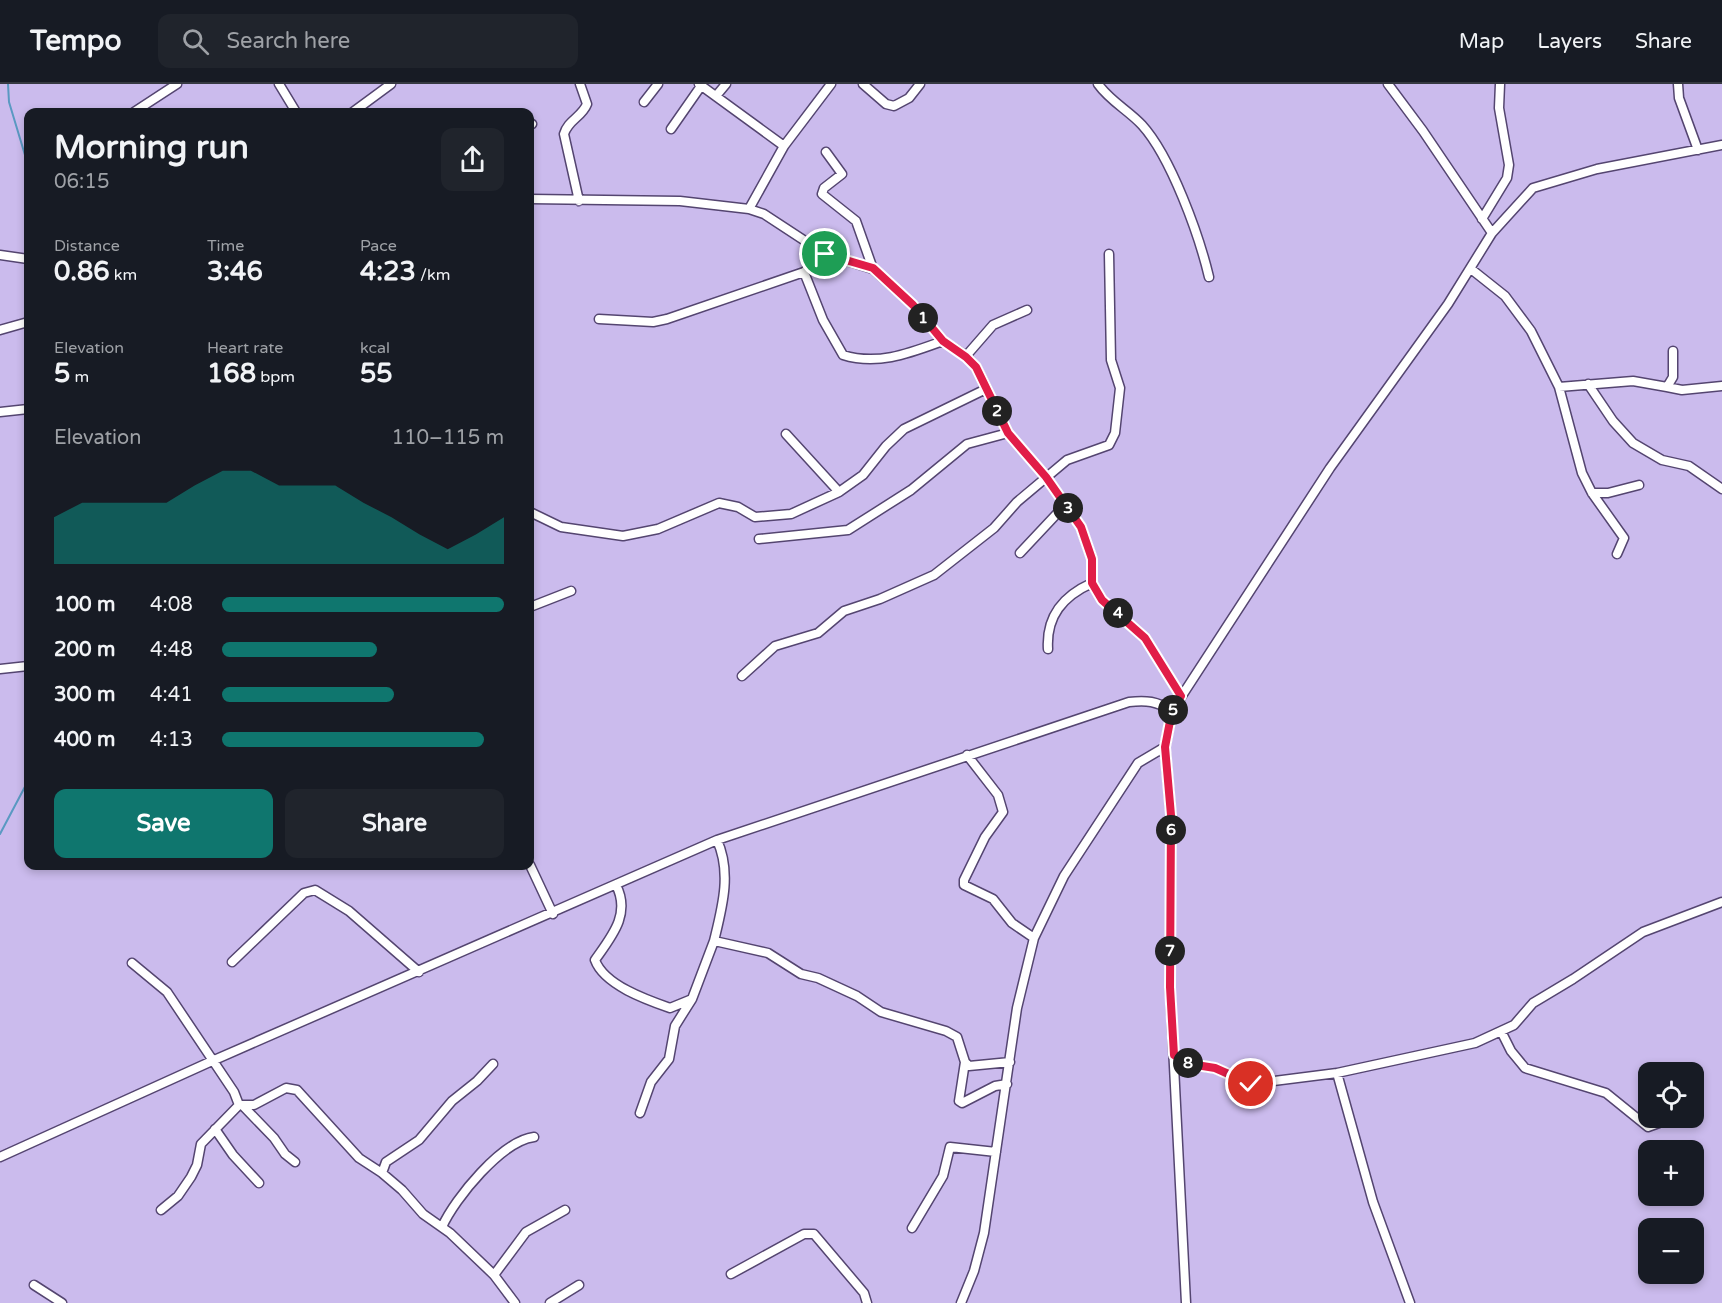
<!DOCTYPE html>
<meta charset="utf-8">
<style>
:root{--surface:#171b24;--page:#20242c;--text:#f1f3f6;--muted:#9ea1a6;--line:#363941;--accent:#0f766e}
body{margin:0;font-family:"Varela Round",sans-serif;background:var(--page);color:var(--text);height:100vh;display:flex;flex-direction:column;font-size:22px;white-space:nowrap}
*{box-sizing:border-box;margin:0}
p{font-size:20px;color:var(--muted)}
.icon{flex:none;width:33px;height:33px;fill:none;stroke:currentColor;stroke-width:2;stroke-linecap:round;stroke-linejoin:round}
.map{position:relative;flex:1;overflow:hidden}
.sheet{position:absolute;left:24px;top:24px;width:510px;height:762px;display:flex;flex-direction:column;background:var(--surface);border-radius:12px;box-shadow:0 3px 9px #0003}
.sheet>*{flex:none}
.controls{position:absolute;left:1638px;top:978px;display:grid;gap:12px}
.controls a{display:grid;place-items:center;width:66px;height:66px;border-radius:12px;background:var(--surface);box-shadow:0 3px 9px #0003;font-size:30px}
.pin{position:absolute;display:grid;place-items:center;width:51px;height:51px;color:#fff;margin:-26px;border:3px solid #fff;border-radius:50%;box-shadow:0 2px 6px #0007}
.km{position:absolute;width:30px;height:30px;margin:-15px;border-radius:50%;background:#222;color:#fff;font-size:16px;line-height:30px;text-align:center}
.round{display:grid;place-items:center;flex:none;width:63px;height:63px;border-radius:12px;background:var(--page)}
.summary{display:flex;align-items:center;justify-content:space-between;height:102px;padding:0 30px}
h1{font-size:33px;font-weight:700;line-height:45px}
.figures{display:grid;grid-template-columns:repeat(3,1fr);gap:9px;height:102px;padding:6px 30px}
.figures div{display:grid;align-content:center}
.figures b{font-size:26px;font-weight:700}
.figures small{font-size:16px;font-weight:400}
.figures p{font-size:16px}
.chart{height:168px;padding:12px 30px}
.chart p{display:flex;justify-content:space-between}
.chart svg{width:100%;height:108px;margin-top:6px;fill:var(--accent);opacity:.7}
.cta{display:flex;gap:12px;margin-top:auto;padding:12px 30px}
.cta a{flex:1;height:69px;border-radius:12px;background:var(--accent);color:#fff;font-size:24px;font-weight:700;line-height:69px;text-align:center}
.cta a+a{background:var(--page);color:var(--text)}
ul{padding:0 30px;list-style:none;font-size:20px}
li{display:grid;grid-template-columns:96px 72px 1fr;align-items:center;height:45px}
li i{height:15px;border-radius:8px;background:var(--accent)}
header{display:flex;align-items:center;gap:36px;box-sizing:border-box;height:84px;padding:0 30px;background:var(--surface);border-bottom:2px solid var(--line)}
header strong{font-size:28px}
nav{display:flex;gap:33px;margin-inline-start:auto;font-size:21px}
.search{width:420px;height:54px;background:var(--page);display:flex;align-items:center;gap:15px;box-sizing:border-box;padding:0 21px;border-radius:12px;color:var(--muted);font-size:22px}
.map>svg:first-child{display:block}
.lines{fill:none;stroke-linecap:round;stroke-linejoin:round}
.stream{stroke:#5a99c2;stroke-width:2}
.street-casing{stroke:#544570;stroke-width:11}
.street{stroke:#fff;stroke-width:8}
.route-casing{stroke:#fff;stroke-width:12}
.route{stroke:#e11d48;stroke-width:8}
</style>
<header>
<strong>Tempo</strong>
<div class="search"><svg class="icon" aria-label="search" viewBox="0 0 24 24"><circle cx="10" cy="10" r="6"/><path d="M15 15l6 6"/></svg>Search here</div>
<nav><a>Map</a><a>Layers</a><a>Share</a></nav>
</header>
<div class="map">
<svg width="1722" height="1219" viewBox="0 0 1722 1219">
<rect width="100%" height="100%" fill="#cbbbed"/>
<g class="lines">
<path class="stream" d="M 8,0 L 9,18 L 28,81
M 0,750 L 28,697"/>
<defs>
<path id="street" d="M 279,0 L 296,28
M 699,0 L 784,62
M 863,0 L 886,20 L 894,22 L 909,14 L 920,0
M 1098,0 C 1110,17 1128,26 1142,41 C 1171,73 1199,151 1209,193
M 1388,0 L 1423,47 L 1492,149
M 1678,0 L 1679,14 L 1698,66
M 716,12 L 726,0
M 644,18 L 658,0
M 134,28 L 177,0
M 353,28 L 391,0
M 530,39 L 532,40
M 671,45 L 701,2
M 826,68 L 842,90 L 824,104 L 822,110 L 856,137 L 873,185
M 530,115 L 680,117 L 749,125 L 764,130 L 825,170 L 873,185 L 913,221 L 943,257 L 966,272 L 976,283 L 1008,349 L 1046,393 L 1081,443 L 1092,475 L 1092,499 L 1102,516 L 1145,554 L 1181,612
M 579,117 L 564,50 C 568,36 582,33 587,20 L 580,0
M 749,125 L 784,62 L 831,0
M 1482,135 L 1507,94 L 1509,81 L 1499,24 L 1500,0
M 825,170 L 804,188 L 823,236 L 843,271 C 878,282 910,269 943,257
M 0,171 L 28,175
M 1471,185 L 1505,212 L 1531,247 L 1559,303 L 1633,297 L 1667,303 L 1673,293 L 1673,267
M 599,235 L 653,238 L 667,235 L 804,188
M 0,246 L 28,238
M 966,272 L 993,241 L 1027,226
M 1588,300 L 1613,337 L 1633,359 L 1662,376 L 1689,382 L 1722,405
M 1559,303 L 1582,389 L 1592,409 L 1624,454 L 1617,470
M 1667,303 L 1682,306 L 1722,302
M 0,328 L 28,325
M 786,350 L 839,408
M 1592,409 L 1608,409 L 1639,401
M 530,428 L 561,443 L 623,452 L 658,445 L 719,419 L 738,423 L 755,433 L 791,430 L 839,408 L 863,391 L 886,362 L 904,345 L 986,305
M 759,455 L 848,446 L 911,406 L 967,360 L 1008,349
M 1020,469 L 1066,420
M 530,523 L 571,507
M 1048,565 C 1046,532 1063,512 1092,499
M 0,585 L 28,582
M 742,592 L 775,562 L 818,549 L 844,527 L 880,515 L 934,491 L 994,444 L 1017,418 L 1067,376 L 1109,361 L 1115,349 L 1120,304 L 1111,276 L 1109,170
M 967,671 L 998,711 L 1003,728 L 985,753 L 964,796 L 964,801 L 993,815 L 1012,839 L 1034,854
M 530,781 L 553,830
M 616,801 C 631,830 612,852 595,876 C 604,901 647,916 670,924 L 692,915 L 714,857 L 719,858 L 768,869 L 801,890 L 818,894 L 857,912 L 881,928 L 946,947 L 957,953 L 965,978 L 969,982 L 1010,978
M 714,857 C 722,824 732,789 717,756
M 232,878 L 304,809 L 315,806 L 349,827 L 419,888
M 132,879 L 167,908 L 234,1008 L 239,1021 L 254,1021 L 286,1004 L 297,1006 L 359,1074 L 382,1089 L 402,1106 L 423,1130 L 450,1149 L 494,1191 L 515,1219
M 1501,947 L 1511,967 L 1525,984 L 1606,1009 L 1648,1043 L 1659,1039
M 1174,971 L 1189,980 L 1215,984 L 1251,1000 L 1337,989 L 1475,959 L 1514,941 L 1533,919 L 1573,895 L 1643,848 L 1722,818
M 965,978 L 959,1017 L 962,1019 L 995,1002 L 1007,1000
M 1337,989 L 1373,1118 L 1410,1219
M 244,1023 L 274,1054 L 285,1070 L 295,1078
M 640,1029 L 651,998 L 669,975 L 675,942 L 692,915
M 215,1045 L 233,1071 L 259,1099
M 0,1073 L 212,977 L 717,756 L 1129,618 C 1146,616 1157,617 1172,627
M 382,1089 L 386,1078 L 419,1056 L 452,1017 L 477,997 L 493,980
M 161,1126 L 178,1112 L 191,1093 L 197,1081 L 201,1060 L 239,1021
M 442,1143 C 455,1114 502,1057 534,1053
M 912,1144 L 943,1092 L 950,1063 L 996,1068
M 731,1190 L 804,1150 L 814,1150 L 864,1209 L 867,1219
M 494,1191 L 526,1148 L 565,1126
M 34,1201 L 62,1219
M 550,1219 L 579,1201
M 961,1219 L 974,1187 L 984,1149 L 1017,924 L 1034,854 L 1064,792 L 1138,679 L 1165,663
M 1186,1219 L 1170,903 L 1171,731 L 1165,663 L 1172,627 L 1330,384 L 1448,220 L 1492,149 L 1533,104 L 1597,85 L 1722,61"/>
</defs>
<use href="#street" class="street-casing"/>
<use href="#street" class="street"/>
</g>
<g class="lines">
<defs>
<path id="route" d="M 825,170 L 873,184 L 913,221 L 943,257 L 966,273 L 976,283 L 1008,349 L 1046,393 L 1081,443 L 1092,475 L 1092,499 L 1102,516 L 1145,554 L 1181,612 L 1172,627 L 1165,663 L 1171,731 L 1170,903 L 1174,971 L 1190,980 L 1215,984 L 1251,1000"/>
</defs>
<use href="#route" class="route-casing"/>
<use href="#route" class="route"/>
</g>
</svg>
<div class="controls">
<a><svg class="icon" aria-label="locate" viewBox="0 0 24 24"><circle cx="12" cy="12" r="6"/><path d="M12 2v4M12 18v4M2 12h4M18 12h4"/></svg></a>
<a>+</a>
<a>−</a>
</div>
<div class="pin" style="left:825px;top:170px;background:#1e9e55"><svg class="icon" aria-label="arrive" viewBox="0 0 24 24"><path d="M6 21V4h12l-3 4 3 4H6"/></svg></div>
<div class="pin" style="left:1251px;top:1000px;background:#d93025"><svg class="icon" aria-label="check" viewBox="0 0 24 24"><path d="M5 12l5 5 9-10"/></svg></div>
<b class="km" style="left:923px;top:234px">1</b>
<b class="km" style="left:997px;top:327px">2</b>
<b class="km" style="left:1068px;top:424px">3</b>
<b class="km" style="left:1118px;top:529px">4</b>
<b class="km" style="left:1173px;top:626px">5</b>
<b class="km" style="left:1171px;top:746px">6</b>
<b class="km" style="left:1170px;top:867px">7</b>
<b class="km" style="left:1188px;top:979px">8</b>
<section class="sheet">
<div class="summary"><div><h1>Morning run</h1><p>06:15</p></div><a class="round"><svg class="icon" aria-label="share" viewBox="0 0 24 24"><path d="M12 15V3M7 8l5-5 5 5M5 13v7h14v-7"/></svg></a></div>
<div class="figures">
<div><p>Distance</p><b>0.86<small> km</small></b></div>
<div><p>Time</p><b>3:46</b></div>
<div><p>Pace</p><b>4:23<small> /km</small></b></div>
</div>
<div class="figures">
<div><p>Elevation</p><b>5<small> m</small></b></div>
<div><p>Heart rate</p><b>168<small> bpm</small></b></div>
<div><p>kcal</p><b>55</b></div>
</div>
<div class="chart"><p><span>Elevation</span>110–115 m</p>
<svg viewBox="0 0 160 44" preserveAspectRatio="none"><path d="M0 44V25L10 19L20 19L30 19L40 19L50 12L60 6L70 6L80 12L90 12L100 12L110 19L120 25L130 32L140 38L150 32L160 25V44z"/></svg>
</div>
<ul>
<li><b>100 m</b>4:08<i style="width:100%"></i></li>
<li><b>200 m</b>4:48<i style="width:55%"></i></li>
<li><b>300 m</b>4:41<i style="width:61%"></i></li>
<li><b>400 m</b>4:13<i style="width:93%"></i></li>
</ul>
<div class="cta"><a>Save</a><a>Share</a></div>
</section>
</div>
